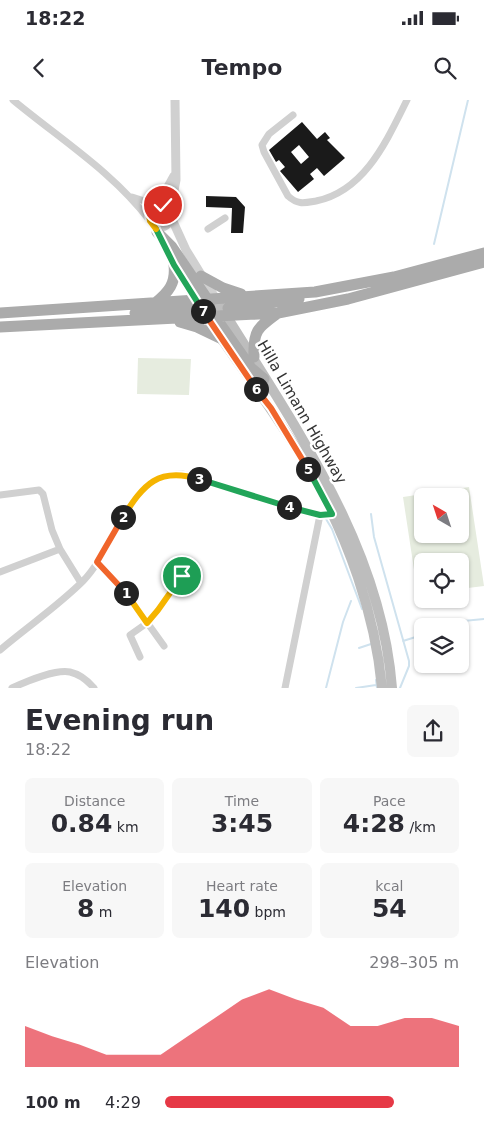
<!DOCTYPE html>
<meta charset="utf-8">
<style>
:root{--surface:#fff;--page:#f7f7f7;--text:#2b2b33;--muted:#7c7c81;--accent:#e63946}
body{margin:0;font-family:"DejaVu Sans",sans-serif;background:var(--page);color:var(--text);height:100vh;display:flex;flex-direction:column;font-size:19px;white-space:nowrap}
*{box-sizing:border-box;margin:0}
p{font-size:16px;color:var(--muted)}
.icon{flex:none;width:28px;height:28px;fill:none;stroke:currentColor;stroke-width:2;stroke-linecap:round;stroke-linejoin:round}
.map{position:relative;height:588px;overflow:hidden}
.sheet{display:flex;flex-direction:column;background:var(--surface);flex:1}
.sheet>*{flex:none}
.needle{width:32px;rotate:321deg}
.controls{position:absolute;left:414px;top:388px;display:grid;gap:10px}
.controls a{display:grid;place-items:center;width:55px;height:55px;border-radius:8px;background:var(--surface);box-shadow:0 1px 4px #0004;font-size:25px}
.pin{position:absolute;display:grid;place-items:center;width:42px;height:42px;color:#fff;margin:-21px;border:2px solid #fff;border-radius:50%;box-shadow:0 1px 5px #0007}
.km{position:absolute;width:25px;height:25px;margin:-12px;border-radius:50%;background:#222;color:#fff;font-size:14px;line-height:25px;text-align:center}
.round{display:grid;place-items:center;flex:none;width:52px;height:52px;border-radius:8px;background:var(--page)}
.overview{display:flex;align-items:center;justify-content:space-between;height:85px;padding:0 25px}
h1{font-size:28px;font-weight:700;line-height:38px}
.metrics{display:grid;grid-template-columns:repeat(3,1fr);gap:8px;height:85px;padding:5px 25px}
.metrics div{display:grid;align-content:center;border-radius:8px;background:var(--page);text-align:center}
.metrics b{font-size:25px;font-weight:700}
.metrics small{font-size:14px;font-weight:400}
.metrics p{font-size:14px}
.chart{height:140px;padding:10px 25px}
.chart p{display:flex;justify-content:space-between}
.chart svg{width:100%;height:90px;margin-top:5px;fill:var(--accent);opacity:.7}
ul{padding:0 25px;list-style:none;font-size:16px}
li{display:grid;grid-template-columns:80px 60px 1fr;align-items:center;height:38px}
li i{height:12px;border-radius:6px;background:var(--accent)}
.status{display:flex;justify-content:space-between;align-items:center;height:35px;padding:0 25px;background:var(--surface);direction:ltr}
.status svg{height:14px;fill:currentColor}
header{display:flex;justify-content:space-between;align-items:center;height:65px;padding:0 25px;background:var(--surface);font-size:22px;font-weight:700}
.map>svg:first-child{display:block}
.green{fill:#e6ecdf;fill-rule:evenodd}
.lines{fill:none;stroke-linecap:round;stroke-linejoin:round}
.stream{stroke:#cfe2ee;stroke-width:2}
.building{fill:#1a1a1a;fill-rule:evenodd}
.minor{stroke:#d0d0d0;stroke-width:7}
.tertiary{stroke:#d0d0d0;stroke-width:9}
.secondary{stroke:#bdbdbd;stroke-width:10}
.primary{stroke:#ababab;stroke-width:11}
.split-1-casing{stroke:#fff;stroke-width:10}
.split-2-casing{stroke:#fff;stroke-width:10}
.split-3-casing{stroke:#fff;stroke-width:10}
.split-4-casing{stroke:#fff;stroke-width:10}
.split-5-casing{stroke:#fff;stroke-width:10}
.split-6-casing{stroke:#fff;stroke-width:10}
.split-7-casing{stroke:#fff;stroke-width:10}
.split-8-casing{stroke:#fff;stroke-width:10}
.split-9-casing{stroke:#fff;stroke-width:10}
.split-1{stroke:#f5b400;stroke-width:6}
.split-2{stroke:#f0652b;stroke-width:6}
.split-3{stroke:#f5b400;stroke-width:6}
.split-4{stroke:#22a559;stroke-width:6}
.split-5{stroke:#22a559;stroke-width:6}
.split-6{stroke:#f0652b;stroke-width:6}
.split-7{stroke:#f0652b;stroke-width:6}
.split-8{stroke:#22a559;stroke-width:6}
.split-9{stroke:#f5b400;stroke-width:6}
.labels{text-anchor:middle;stroke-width:5;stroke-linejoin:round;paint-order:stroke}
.street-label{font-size:15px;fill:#333;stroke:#fff}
</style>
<div class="status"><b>18:22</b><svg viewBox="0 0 49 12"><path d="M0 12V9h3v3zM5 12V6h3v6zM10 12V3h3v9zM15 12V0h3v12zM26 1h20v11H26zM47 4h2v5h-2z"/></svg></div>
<header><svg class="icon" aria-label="back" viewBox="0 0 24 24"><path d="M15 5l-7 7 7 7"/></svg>Tempo<svg class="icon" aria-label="search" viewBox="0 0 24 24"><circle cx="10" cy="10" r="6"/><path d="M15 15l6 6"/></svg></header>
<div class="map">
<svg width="484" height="588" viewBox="0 0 484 588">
<rect width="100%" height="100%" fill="#fff"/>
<path class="green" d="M 138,258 L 191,259 L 189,295 L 137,294 Z
M 469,387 L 484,486 L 460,489 L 460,461 L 422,461 L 422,495 L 418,496 L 403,397 ZM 460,396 L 460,434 L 422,434 L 422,396 Z"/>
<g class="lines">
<path class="stream" d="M 434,144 L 468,0
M 371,414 L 374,437 L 409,561 L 409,566 L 400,588
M 326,419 L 332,429 L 362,509
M 445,526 L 463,521 L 484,519
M 403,541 L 422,535
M 359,548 L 371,544
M 376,580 L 377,588
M 326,588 L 343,522 L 351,501
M 356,588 L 376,585"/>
</g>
<path class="building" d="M 302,22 L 317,39 L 325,32 L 330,38 L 327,40 L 345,58 L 324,76 L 317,68 L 310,74 L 314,79 L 298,92 L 280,71 L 285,67 L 279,60 L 276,62 L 269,50 ZM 299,45 L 309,57 L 301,64 L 291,52 Z
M 206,96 L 236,97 L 245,107 L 243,133 L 231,133 L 232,108 L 206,107 Z"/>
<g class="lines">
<path class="minor" d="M 13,0 C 60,39 113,72 150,121
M 293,15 L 269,34 L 262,45 L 264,52 L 288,96 C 298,105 304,103 316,101 C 365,91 387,40 407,0
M 132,97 L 157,105
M 208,129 L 225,118
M 0,395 L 39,390 L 43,394 L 52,430 L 60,449 L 81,483
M 97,462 L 123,489 L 164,546
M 0,472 L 60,449
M 0,550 C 27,527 58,506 83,481 C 116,448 126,373 183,374 L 304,412 L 320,415 L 332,414
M 140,557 L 130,535 L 147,523 L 159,510 L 187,468
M 12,588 C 25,582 56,569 70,572 C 79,574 88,581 94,588
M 285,588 L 320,415"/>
<path class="tertiary" d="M149 116a11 11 0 1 1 22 0a11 11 0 1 1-22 0Z
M 158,105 L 174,76
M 170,112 L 176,80 L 175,0
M 171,117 L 186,150 L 216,199
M 155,126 L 174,165 L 196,200"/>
<path class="secondary" d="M 216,199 C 289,319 381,442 392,588
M 203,212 C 239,265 279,317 311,373 C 348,438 375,513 382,588"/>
<path class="primary" d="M 157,132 L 172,147 L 210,203
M 201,176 L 223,188 L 241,194
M 155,203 C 169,192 176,183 174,165
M 228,208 L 299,199
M 211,211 L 251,268 L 264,279
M 0,213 L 315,192 L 394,177 L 484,153
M 135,213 L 200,207 L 210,203
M 180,222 L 197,227 L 220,238
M 0,227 L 278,213 L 348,199 L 484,162
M 254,257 C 253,231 257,228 278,213"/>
</g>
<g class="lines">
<defs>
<path id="split-1" d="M 126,493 L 147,523 L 158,510 L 182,476"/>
<path id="split-2" d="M 123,417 L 97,462 L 126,493"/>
<path id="split-3" d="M 123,417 C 144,384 158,367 199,379"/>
<path id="split-4" d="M 199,379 L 289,407"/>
<path id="split-5" d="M 289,407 L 320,415 L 332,414 L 308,369"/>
<path id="split-6" d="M 256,289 L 271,308 L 308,369"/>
<path id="split-7" d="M 203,211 L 256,289"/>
<path id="split-8" d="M 156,129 L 174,165 L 203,211"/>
<path id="split-9" d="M 156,129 L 150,121 L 149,114 L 154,107 L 163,105"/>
</defs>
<use href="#split-1" class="split-1-casing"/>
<use href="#split-2" class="split-2-casing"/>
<use href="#split-3" class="split-3-casing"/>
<use href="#split-4" class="split-4-casing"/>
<use href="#split-5" class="split-5-casing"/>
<use href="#split-6" class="split-6-casing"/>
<use href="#split-7" class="split-7-casing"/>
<use href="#split-8" class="split-8-casing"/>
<use href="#split-9" class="split-9-casing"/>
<use href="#split-1" class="split-1"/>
<use href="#split-2" class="split-2"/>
<use href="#split-3" class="split-3"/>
<use href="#split-4" class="split-4"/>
<use href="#split-5" class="split-5"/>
<use href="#split-6" class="split-6"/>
<use href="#split-7" class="split-7"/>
<use href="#split-8" class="split-8"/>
<use href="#split-9" class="split-9"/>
</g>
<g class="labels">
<g class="street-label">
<text transform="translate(302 312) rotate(60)" y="5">Hilla Limann Highway</text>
</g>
</g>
</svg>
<div class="controls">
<a><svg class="needle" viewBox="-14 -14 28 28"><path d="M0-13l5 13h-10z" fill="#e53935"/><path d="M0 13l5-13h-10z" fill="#7c7c81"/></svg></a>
<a><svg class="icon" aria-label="locate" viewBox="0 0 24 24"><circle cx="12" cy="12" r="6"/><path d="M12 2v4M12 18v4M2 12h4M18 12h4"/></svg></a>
<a><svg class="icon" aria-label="layers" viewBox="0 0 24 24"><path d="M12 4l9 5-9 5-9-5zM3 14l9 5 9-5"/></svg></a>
</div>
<div class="pin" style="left:182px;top:476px;background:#1e9e55"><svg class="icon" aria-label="arrive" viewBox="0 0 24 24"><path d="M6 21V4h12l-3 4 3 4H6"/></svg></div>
<div class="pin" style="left:163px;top:105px;background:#d93025"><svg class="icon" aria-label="check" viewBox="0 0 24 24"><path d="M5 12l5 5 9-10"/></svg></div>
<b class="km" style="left:126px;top:493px">1</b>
<b class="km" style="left:123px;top:417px">2</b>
<b class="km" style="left:199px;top:379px">3</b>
<b class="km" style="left:289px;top:407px">4</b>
<b class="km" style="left:308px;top:369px">5</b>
<b class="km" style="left:256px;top:289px">6</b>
<b class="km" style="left:203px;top:211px">7</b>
</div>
<section class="sheet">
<div class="overview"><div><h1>Evening run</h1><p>18:22</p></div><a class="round"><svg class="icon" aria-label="share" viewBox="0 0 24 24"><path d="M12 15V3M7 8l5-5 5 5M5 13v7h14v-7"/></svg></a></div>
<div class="metrics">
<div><p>Distance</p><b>0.84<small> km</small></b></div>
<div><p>Time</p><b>3:45</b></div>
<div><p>Pace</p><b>4:28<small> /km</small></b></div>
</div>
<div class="metrics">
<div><p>Elevation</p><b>8<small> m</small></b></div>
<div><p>Heart rate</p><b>140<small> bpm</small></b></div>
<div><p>kcal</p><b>54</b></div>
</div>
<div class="chart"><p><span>Elevation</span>298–305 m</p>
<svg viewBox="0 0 160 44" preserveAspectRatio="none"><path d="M0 44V24L10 29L20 33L30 38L40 38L50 38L60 29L70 20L80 11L90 6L100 11L110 15L120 24L130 24L140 20L150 20L160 24V44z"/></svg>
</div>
<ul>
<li><b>100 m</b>4:29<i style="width:78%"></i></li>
</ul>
</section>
